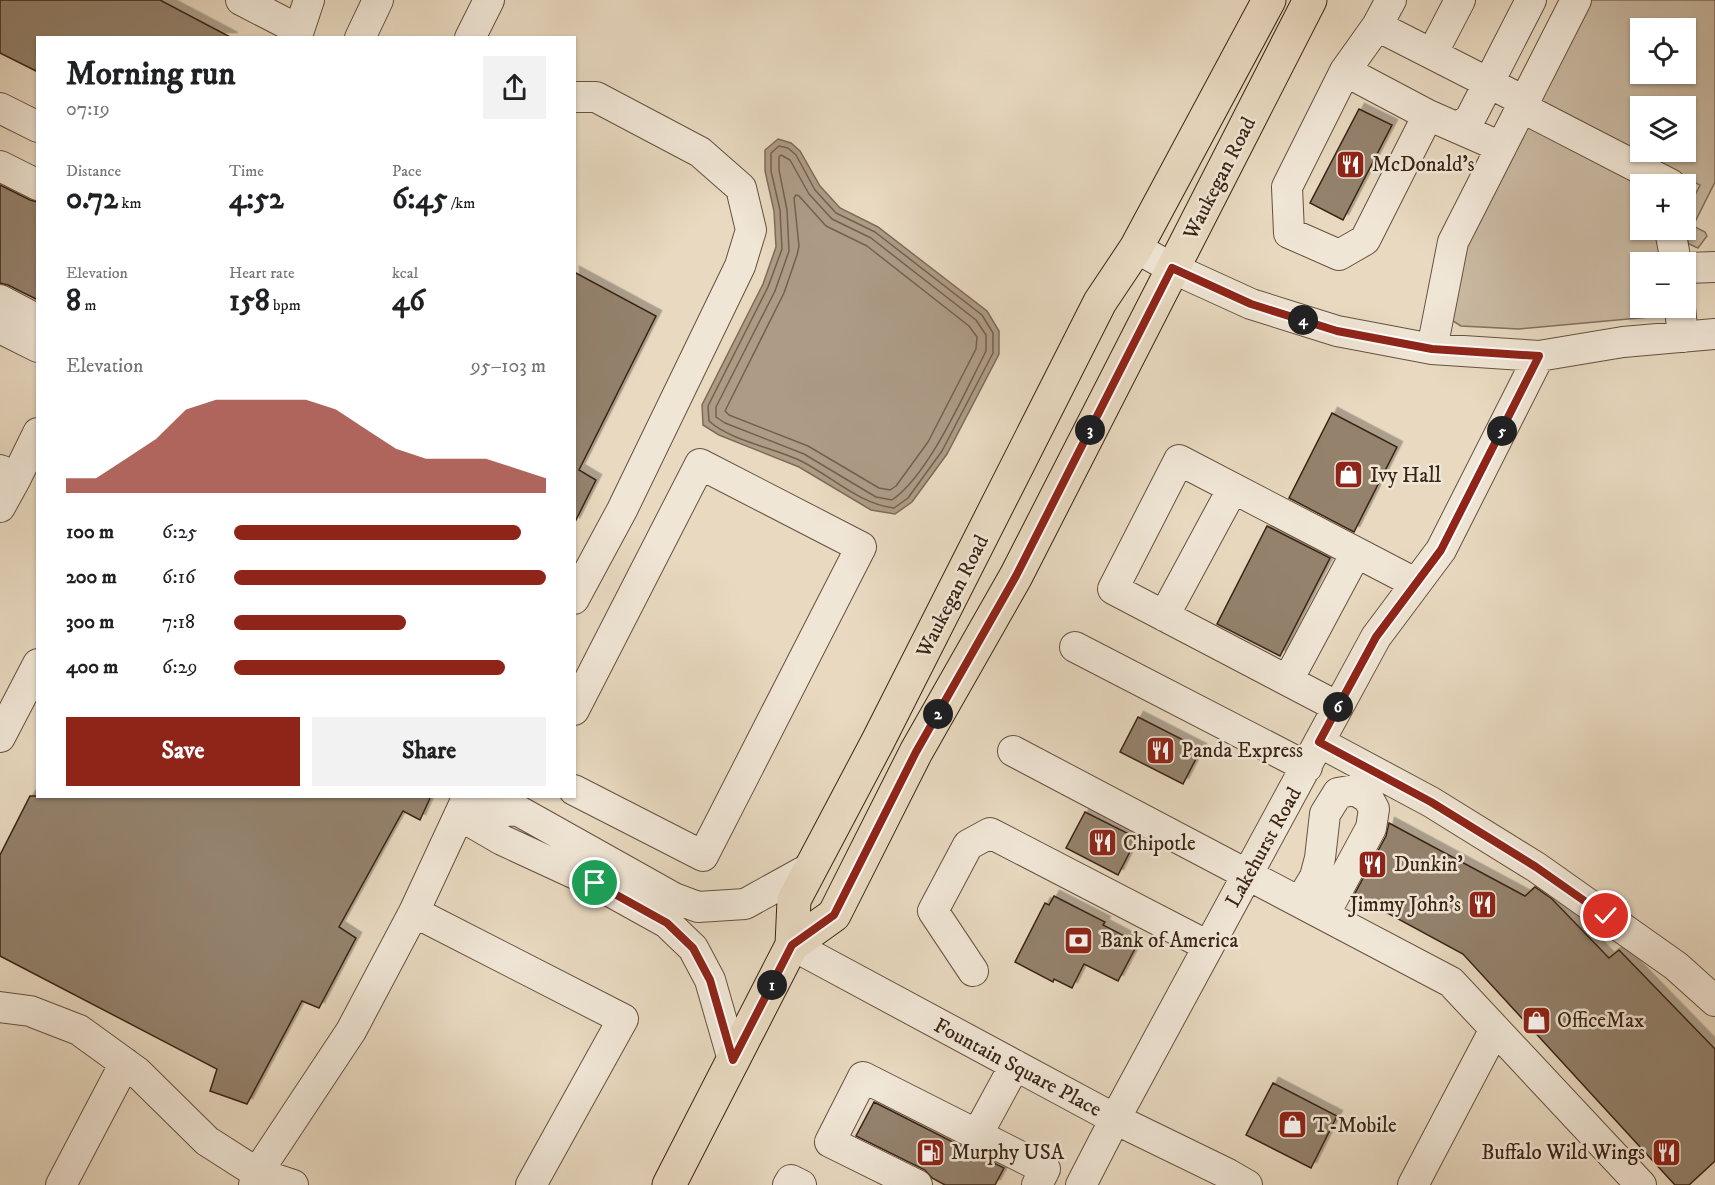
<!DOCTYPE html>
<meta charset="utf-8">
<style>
:root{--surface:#fff;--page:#f2f2f2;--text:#202124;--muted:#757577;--accent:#8f2418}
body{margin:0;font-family:"IM FELL DW Pica",serif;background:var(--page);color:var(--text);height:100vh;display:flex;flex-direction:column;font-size:22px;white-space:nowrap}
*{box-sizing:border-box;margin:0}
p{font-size:20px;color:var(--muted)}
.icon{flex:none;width:33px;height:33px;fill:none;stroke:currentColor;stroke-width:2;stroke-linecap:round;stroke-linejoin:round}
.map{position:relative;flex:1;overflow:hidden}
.sheet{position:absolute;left:36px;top:36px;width:540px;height:762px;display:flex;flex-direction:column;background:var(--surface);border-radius:0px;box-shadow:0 2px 4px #0004}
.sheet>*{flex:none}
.fabs{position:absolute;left:1630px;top:18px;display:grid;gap:12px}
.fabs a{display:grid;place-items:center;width:66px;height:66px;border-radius:0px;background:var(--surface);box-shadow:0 2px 4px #0004;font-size:30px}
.pin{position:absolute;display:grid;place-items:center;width:51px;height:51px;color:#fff;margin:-26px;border:3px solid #fff;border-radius:50%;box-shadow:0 2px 6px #0007}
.km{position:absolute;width:30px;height:30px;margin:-15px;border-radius:50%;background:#222;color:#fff;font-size:16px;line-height:30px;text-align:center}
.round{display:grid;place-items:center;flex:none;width:63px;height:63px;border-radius:0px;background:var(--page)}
.headline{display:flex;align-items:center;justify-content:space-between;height:102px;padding:0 30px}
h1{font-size:33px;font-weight:700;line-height:45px}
.metrics{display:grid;grid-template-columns:repeat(3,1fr);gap:9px;height:102px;padding:6px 30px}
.metrics div{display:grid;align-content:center}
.metrics b{font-size:30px;font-weight:700}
.metrics small{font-size:16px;font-weight:400}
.metrics p{font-size:16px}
.chart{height:168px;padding:12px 30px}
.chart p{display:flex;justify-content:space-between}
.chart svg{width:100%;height:108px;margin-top:6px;fill:var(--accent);opacity:.7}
.cta{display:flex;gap:12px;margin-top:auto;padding:12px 30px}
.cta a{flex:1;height:69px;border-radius:0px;background:var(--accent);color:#fff;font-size:24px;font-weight:700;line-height:69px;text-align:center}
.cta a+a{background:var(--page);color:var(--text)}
ul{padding:0 30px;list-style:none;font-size:20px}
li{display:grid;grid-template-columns:96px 72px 1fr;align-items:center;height:45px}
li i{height:15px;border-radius:8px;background:var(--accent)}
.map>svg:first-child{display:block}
.green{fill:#cabaa3;stroke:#826f5c;stroke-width:1.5;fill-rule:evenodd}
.water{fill:#ad9b86;stroke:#7f6b58;stroke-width:1.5}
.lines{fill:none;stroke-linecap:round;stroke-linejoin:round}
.shore{stroke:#74604d;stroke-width:1.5}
.building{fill:#94826d;stroke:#3a2414;stroke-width:1.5;filter:url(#shadow)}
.minor-casing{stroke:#66513f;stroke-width:32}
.major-casing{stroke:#3a2414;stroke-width:35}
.minor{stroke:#f0e6d6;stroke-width:30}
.major{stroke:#e8d9c0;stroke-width:33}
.route-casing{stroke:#fff;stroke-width:12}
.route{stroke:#8f2418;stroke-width:8}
.labels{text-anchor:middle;stroke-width:5;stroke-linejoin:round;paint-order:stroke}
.poi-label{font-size:21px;fill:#3a2414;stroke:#f0e6d6;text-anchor:start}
.street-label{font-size:21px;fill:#3a2414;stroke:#f0e6d6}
</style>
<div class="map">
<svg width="1715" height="1185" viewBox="0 0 1715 1185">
<defs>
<filter id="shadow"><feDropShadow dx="5.5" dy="-5.5" stdDeviation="0" flood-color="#0004"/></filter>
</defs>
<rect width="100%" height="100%" fill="#e8d9c0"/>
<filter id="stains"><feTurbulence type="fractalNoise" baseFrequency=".00333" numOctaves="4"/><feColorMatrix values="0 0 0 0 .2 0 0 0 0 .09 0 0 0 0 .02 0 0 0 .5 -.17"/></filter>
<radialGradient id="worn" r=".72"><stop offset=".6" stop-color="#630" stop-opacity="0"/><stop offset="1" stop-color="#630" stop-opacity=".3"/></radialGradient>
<path class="green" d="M 1589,0 L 1715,0 L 1715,182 L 1693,226 L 1705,232 L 1707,236 L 1698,248 L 1689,244 L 1683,230 L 1686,230 L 1686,213 L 1700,185 L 1545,105 L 1540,99 ZM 1641,28 L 1686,28 L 1686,74 L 1641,74 ZM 1641,106 L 1686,106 L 1686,152 L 1641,152 Z
M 1530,127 L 1641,184 L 1641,230 L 1657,230 L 1661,262 L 1641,262 L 1641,308 L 1665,308 L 1661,312 L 1650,317 L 1519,329 L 1461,326 L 1453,321 L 1452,315 L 1463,246 L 1522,130 Z"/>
<path class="water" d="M 778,139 L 791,143 L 800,151 L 820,186 L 840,208 L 878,227 L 987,311 L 999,331 L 999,354 L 947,454 L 912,502 L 895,514 L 871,510 L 799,467 L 719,435 L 703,425 L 702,405 L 763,284 L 776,247 L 774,211 L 765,171 L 765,150 Z"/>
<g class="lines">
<path class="shore" d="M 779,146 L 788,148 L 796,155 L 815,190 L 836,213 L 875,232 L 982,315 L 993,333 L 993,353 L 942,451 L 908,498 L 894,508 C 860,504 832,477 803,462 C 775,448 731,441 709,421 L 708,406 L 768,287 L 782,249 L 780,210 L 771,171 L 771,153 Z
M 781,155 L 790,160 L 809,194 L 832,219 L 871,238 L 976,320 L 986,335 L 986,351 C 965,392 929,475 892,500 L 876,497 L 804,454 L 725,423 L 716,417 L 716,407 L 775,291 L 789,251 L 787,210 L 779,170 L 779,157 Z
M 796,195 L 799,196 L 826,226 L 867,246 L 969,326 L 977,337 L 976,349 L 928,442 L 896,486 L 890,490 L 879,488 L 808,446 L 729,415 L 725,411 L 784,293 L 797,255 L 799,246 L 794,198 Z"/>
</g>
<path class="building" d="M 0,0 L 160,0 L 232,38 L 38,38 L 38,72 L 0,53 Z
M 1359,109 L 1392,125 L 1343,220 L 1310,203 Z
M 0,185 L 30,200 L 38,202 L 38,300 L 8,285 L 0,283 Z
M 574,272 L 656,316 L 579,470 L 596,480 L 574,524 Z
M 1332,413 L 1397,447 L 1354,532 L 1289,498 Z
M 1267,526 L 1330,558 L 1280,656 L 1217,624 Z
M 1138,717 L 1201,749 L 1183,784 L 1120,752 Z
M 30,796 L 431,796 L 420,820 L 403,811 L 339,927 L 356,938 L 319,1008 L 302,1001 L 247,1104 L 210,1091 L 217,1069 L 0,956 L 0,855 Z
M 1085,812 L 1137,838 L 1118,875 L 1066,848 Z
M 1389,823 L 1525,896 L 1535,887 L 1552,899 L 1609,958 L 1619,950 L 1715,1049 L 1715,1161 L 1689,1185 L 1675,1185 L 1463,954 L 1354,895 L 1386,836 Z
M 1054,896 L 1105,922 L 1103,925 L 1138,943 L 1118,981 L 1084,964 L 1072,988 L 1054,979 L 1053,982 L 1015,962 L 1045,903 L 1049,905 Z
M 1273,1083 L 1337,1116 L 1311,1168 L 1246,1135 Z
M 874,1102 L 1004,1168 L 995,1185 L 945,1185 L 932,1178 L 925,1170 L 856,1136 Z"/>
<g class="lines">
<defs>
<path id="minor" d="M 241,0 L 299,30 L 295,38
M 1391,0 L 1377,26 L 1432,54
M 1460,0 L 1432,54 L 1524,101
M 1377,26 L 1345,71 L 1287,187 L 1289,233 L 1339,255 L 1365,240 L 1428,115
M 299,30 L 309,0
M 360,38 L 378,0
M 470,38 L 489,0
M 1345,71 L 1428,115 L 1501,147
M 574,97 L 596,97 L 700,152 L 741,188 L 751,230 L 740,266 L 622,510 L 574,599
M 1521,107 L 1670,184
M 0,108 L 38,127
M 1459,127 L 1470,119 L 1531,0
M 0,166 L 38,185
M 1670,230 L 1676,262
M 1136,248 L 1172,268 L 1251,304 L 1337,331 L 1432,349 L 1539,356 L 1623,342 L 1715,334
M 1686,268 L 1715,267
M 0,300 L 38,320
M 1680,308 L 1683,337
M 0,328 L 38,347
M 1432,349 L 1453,242 L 1576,0
M 0,470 L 16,478 L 38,433
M 0,507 L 16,478
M 1164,616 L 1233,488
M 1075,647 L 1307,767
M 1288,680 L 1356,553
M 1338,707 L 1113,589 L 1179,460 L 1415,583
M 574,710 L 700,464 L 861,547 L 703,856 L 574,790
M 0,737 L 38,664
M 1319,742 L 1431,802 L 1536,867 L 1676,966 L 1715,1001
M 1013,751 L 1451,982 L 1641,1185
M 1300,902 L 1315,877 L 1320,858 L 1325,814 L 1338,793 L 1355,790 L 1368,798 L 1374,809 L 1371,828 L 1324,915
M 414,912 L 623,1019 L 531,1185
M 792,945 L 1115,1119 L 1228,1174 L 1247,1185
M 973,971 L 933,911 L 968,845 L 990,833 L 1208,946
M 0,1007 L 30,1011 L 79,1030 L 137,1072 L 207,1141 L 257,1173 L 254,1185
M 733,1060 L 710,980 L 693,948 L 667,923 L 595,883 L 502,840 L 459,815 L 517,810 L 674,898 L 698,907 L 745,904 L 810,868
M 977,1135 L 1015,1065
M 61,1185 L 125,1063
M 293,1185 L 257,1173 L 351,1031 L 414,912 L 468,796
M 788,1185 L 791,1180 L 801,1185
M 917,1185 L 830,1142 L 863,1077 L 1045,1169 L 1037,1185
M 1081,1185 L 1115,1119 L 1376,637 L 1441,550 L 1539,356
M 1413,1185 L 1495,1029"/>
<path id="major" d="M 792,945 L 834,915 L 916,752 L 1016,576 L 1310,0
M 669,1185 L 792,945 L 794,900 L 878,741 L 1100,302 L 1136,248 L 1269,0"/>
</defs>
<use href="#minor" class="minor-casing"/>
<use href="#major" class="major-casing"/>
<use href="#minor" class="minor"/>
<use href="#major" class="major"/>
</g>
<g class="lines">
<defs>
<path id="route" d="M 595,883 L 667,923 L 693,948 L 710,980 L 733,1060 L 792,945 L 834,915 L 916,752 L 1016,576 L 1172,268 L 1251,304 L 1337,331 L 1432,349 L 1539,356 L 1441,550 L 1376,637 L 1319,742 L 1431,802 L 1536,867 L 1606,916"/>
</defs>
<use href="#route" class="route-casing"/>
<use href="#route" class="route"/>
</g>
<defs>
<symbol id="restaurant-square" viewBox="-11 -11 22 22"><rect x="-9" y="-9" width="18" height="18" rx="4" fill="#8f2418" stroke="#f0e6d6"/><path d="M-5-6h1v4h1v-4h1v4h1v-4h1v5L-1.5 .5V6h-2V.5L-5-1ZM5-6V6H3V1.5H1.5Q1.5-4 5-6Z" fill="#fff"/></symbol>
<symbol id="shop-square" viewBox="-11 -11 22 22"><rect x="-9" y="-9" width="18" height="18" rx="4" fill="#8f2418" stroke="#f0e6d6"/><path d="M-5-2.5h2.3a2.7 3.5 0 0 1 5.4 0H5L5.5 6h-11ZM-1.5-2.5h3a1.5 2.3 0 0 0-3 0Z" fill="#fff"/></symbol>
<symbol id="bank-square" viewBox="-11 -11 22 22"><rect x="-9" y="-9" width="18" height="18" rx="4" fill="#8f2418" stroke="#f0e6d6"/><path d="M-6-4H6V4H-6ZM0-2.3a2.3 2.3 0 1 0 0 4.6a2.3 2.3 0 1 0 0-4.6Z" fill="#fff"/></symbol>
<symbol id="fuel-square" viewBox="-11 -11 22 22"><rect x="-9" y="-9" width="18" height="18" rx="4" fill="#8f2418" stroke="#f0e6d6"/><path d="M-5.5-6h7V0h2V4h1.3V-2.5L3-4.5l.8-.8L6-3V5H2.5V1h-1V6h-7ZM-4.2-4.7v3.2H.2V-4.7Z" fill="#fff"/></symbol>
</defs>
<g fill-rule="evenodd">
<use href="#restaurant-square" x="1334" y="148" width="33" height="33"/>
<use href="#shop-square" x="1332" y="458" width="33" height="33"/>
<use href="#restaurant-square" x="1144" y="734" width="33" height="33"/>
<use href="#restaurant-square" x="1086" y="826" width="33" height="33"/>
<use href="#restaurant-square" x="1356" y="848" width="33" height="33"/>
<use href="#restaurant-square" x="1466" y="888" width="33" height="33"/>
<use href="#bank-square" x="1062" y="924" width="33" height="33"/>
<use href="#shop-square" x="1520" y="1004" width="33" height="33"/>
<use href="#shop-square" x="1276" y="1108" width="33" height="33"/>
<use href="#fuel-square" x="914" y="1136" width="33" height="33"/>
<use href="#restaurant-square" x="1650" y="1136" width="33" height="33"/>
</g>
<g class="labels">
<g class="poi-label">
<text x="1372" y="171">McDonald's</text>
<text x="1370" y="482">Ivy Hall</text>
<text x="1181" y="757">Panda Express</text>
<text x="1123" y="850">Chipotle</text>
<text x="1394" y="871">Dunkin'</text>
<text x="1461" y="911" text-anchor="end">Jimmy John's</text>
<text x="1100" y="947">Bank of America</text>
<text x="1557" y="1027">OfficeMax</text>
<text x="1313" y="1132">T-Mobile</text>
<text x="951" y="1159">Murphy USA</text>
<text x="1645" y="1159" text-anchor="end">Buffalo Wild Wings</text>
</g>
<g class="street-label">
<text transform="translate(1219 178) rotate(-63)" y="7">Waukegan Road</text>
<text transform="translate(952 596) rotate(-63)" y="7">Waukegan Road</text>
<text transform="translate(1263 847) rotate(-61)" y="7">Lakehurst Road</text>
<text transform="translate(1018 1067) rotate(28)" y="7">Fountain Square Place</text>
</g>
</g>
<rect width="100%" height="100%" filter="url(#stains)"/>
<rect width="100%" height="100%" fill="url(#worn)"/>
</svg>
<div class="fabs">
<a><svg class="icon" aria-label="locate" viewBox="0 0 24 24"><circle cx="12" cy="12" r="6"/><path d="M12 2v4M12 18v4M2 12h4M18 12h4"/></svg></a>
<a><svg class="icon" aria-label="layers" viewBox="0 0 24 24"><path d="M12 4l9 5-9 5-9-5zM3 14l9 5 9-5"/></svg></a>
<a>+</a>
<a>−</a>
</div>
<div class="pin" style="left:595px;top:883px;background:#1e9e55"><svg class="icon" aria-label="arrive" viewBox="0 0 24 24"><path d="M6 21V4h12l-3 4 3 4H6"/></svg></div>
<div class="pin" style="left:1606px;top:916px;background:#d93025"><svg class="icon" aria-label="check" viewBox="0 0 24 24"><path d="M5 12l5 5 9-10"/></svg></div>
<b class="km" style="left:772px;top:985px">1</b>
<b class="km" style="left:938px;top:714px">2</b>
<b class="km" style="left:1090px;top:430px">3</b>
<b class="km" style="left:1303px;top:320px">4</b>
<b class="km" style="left:1502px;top:431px">5</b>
<b class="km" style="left:1338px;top:707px">6</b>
<section class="sheet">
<div class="headline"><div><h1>Morning run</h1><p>07:19</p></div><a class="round"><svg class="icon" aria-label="share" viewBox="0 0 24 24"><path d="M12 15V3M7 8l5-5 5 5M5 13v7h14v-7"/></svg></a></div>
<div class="metrics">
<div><p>Distance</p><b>0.72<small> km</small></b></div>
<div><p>Time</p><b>4:52</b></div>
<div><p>Pace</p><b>6:45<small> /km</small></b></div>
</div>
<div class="metrics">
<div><p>Elevation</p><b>8<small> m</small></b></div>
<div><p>Heart rate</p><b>158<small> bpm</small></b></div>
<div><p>kcal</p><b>46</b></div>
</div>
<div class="chart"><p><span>Elevation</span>95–103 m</p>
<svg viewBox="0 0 160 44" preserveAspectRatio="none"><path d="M0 44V38L10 38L20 30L30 22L40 10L50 6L60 6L70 6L80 6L90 10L100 18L110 26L120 30L130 30L140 30L150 34L160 38V44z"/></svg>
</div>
<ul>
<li><b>100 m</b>6:25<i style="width:92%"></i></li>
<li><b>200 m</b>6:16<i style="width:100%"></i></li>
<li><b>300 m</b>7:18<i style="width:55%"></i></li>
<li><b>400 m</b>6:29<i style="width:87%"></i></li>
</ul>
<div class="cta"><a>Save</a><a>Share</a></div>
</section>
</div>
